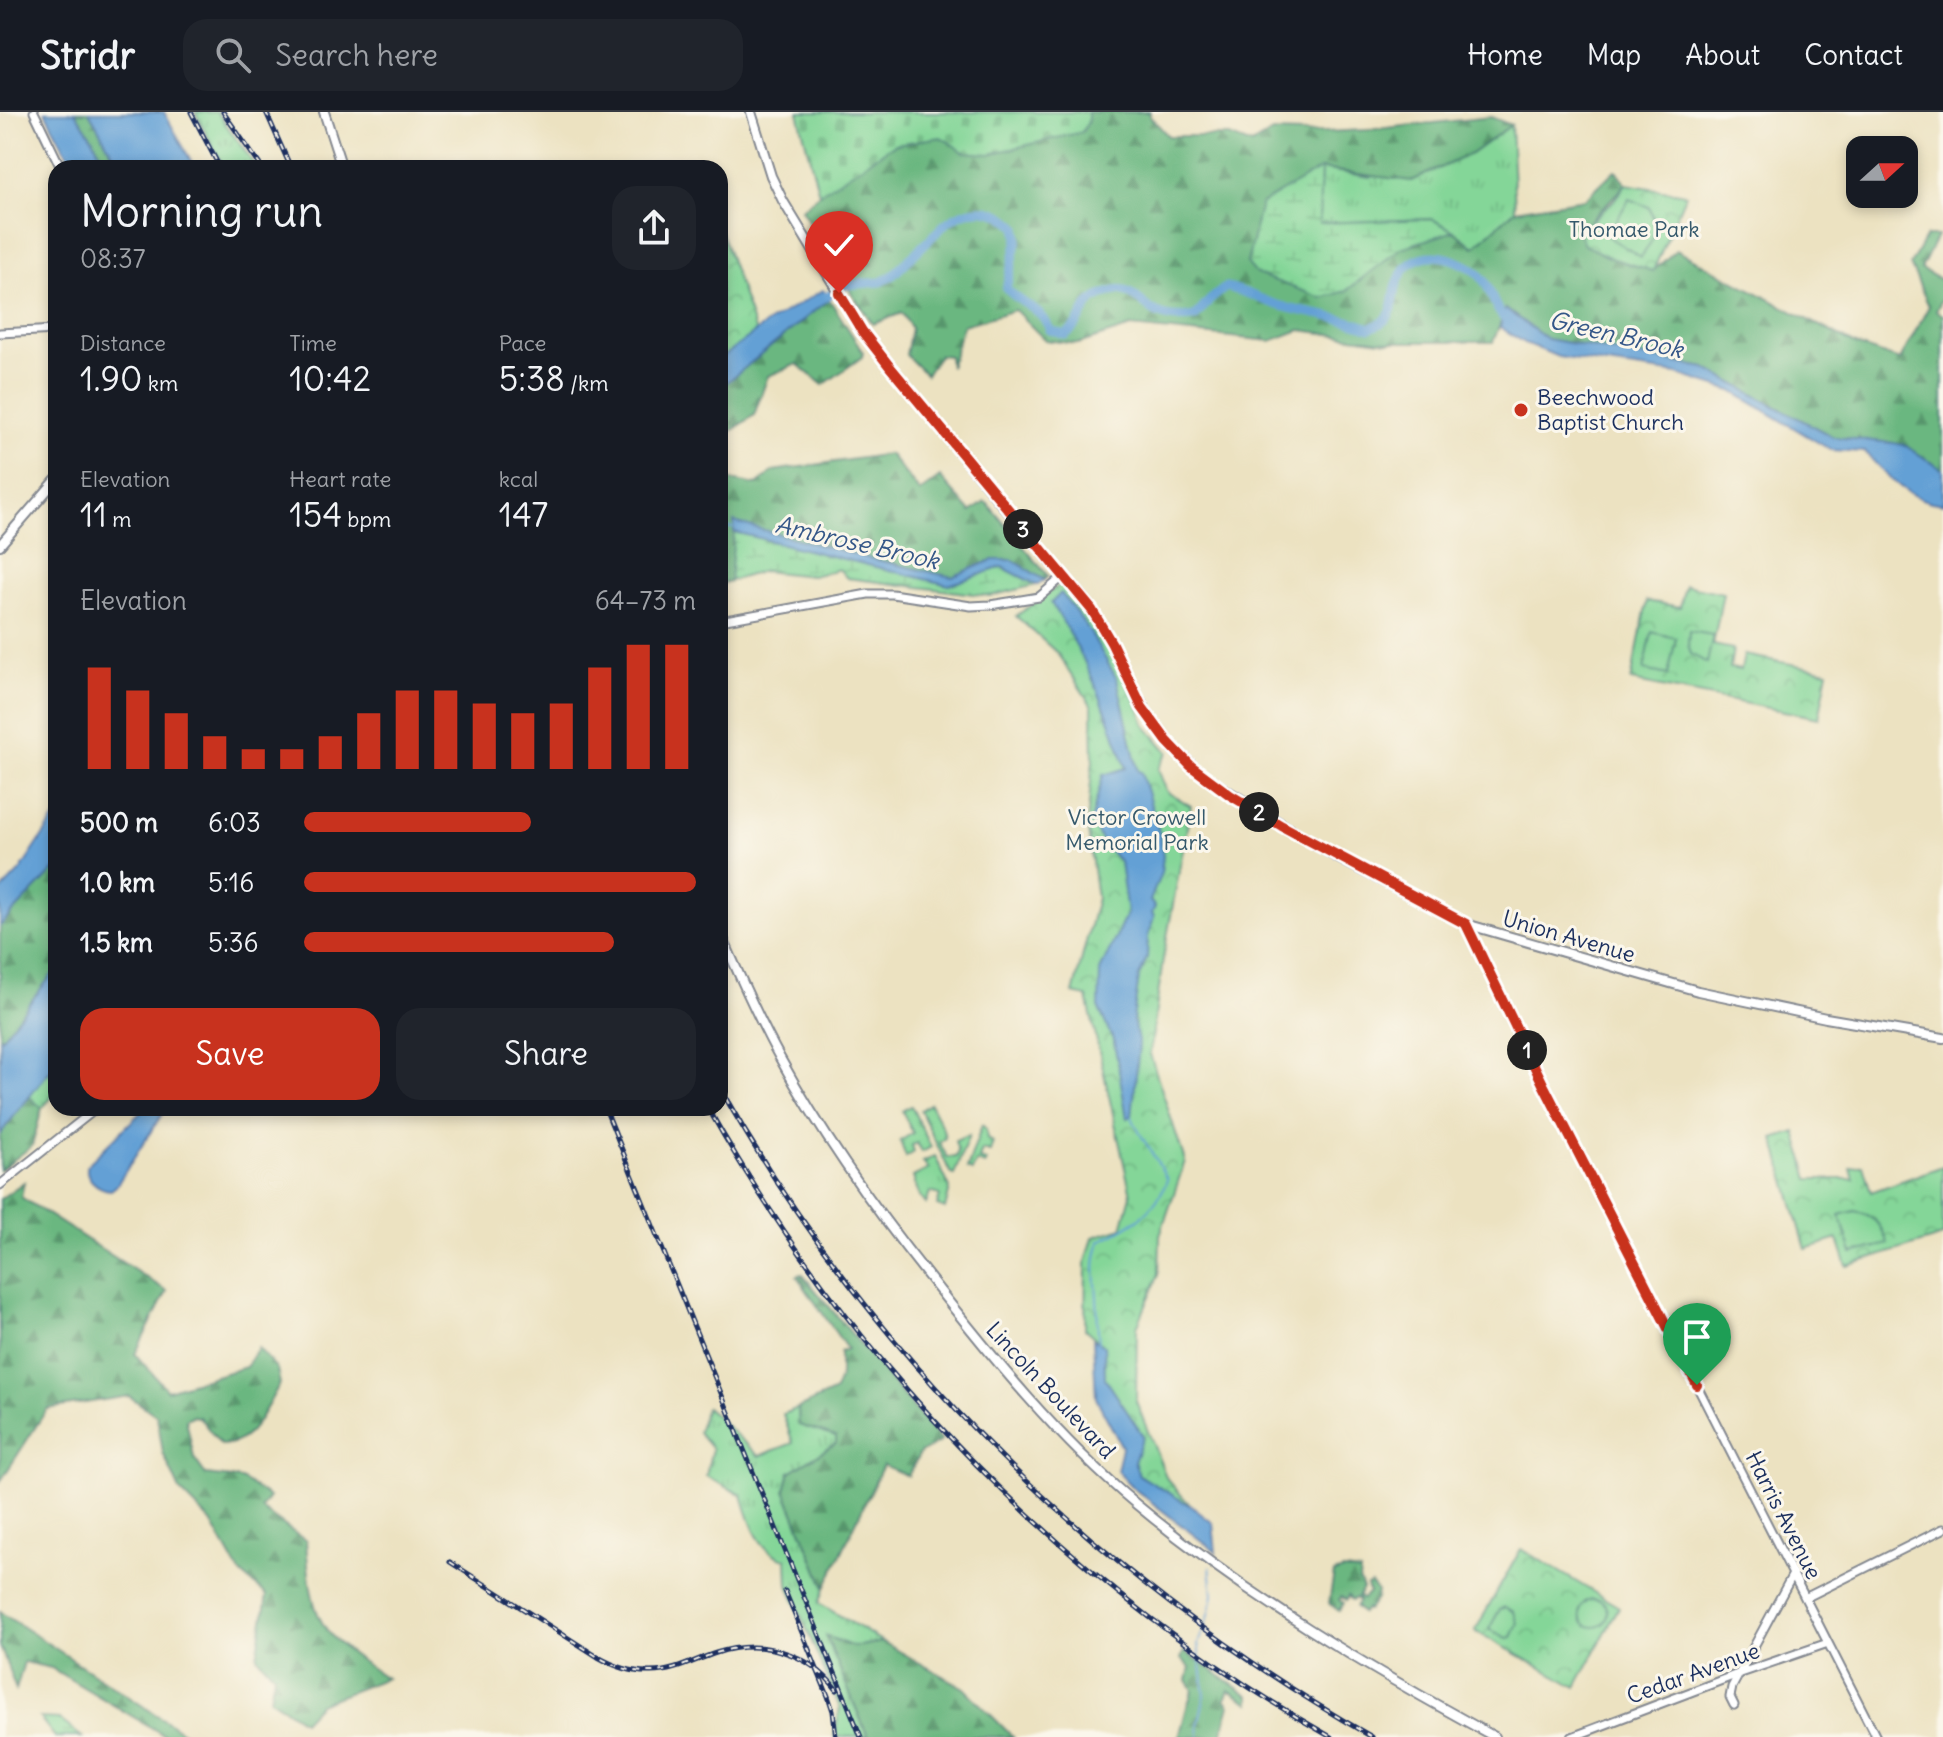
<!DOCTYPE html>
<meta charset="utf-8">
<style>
:root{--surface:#171b24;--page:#20242c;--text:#f1f3f6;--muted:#9ea1a6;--line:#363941;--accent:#c8321e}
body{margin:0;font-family:Delius,sans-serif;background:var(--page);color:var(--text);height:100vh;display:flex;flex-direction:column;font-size:30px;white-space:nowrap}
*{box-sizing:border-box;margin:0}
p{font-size:26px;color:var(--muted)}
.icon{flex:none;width:44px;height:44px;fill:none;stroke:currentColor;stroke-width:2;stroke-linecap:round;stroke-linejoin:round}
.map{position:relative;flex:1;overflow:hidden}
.drawer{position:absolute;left:48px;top:48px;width:680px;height:956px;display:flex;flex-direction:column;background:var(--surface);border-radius:24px;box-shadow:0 4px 12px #0003}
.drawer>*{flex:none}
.needle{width:52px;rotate:69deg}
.tools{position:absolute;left:1846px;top:24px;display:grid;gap:16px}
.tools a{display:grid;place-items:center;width:72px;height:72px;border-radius:16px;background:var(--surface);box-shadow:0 4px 12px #0003;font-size:40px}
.pin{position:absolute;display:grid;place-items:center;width:68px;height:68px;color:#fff;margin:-82px -34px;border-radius:50% 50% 50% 0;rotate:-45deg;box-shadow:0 0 8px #0007}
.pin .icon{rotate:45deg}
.km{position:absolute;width:40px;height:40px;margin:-20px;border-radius:50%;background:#222;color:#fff;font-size:22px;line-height:40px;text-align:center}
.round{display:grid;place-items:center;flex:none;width:84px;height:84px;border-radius:24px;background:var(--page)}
.head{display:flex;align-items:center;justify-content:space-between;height:136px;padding:0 32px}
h1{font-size:44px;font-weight:600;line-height:60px}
.metrics{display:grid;grid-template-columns:repeat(3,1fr);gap:12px;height:136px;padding:8px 32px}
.metrics div{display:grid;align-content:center}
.metrics b{font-size:34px;font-weight:600}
.metrics small{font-size:22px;font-weight:400}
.metrics p{font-size:22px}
.chart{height:224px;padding:16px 32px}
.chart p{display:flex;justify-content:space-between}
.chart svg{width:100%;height:144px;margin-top:8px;stroke:var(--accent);stroke-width:6}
.button{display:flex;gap:16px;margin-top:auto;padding:16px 32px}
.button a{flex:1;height:92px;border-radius:24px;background:var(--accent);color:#fff;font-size:32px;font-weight:600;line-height:92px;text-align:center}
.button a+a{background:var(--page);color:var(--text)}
ul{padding:0 32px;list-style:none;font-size:26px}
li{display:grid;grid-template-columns:128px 96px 1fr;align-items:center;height:60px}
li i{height:20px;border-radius:10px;background:var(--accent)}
header{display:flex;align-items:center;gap:48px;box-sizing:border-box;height:112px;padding:0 40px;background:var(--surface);border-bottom:2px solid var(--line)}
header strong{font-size:38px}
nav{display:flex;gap:44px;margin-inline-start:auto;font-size:28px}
.search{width:560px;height:72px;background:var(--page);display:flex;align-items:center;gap:20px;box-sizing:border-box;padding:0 28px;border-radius:24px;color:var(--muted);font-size:30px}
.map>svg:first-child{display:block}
.grass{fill:url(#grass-tufts);stroke:#50827b;stroke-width:2}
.forest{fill:url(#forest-firs);stroke:#43736f;stroke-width:2}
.wetland{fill:url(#wetland-marsh);stroke:#50827b;stroke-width:2}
.cemetery{fill:url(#cemetery-stones);stroke:#50827b;stroke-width:2}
.park{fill:url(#park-crowns);stroke:#50827b;stroke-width:2}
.garden{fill:#84d698;stroke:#50827b;stroke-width:2}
.water{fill:#64a0d5;stroke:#40689a;stroke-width:2}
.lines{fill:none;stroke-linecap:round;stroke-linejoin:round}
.stream{stroke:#64a0d5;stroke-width:2}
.river{stroke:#64a0d5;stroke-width:9}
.tertiary-casing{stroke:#848890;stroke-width:11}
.secondary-casing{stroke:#848890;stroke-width:12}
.tertiary{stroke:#fff;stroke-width:7}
.secondary{stroke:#fff;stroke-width:8}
.rail-casing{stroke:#1b2f5e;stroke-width:5}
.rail{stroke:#fbf7ec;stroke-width:2;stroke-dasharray:6;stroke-linecap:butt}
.route-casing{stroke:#fff;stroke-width:16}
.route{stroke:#c8321e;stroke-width:10}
.poi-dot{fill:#c8321e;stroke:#fbf7ec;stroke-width:3}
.labels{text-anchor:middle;stroke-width:6;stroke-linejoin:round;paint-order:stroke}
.park-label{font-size:22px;fill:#35596c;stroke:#fbf7ec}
.poi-label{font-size:22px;fill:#1b2f5e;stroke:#fbf7ec;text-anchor:start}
.street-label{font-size:22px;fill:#1b2f5e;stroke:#fbf7ec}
.water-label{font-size:24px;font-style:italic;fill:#355788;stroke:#fbf7ec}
</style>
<header>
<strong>Stridr</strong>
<div class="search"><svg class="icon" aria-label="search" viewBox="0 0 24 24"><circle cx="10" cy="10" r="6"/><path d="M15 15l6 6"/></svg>Search here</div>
<nav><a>Home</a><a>Map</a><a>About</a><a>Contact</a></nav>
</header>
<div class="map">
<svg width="1943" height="1625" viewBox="0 0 1943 1625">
<defs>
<pattern id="grass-tufts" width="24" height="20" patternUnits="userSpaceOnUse" patternTransform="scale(2)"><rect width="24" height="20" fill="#84d698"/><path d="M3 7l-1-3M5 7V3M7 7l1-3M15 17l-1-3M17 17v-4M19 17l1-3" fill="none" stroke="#71b885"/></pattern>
<pattern id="forest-firs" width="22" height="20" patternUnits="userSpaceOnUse" patternTransform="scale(2)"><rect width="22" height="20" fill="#6bb780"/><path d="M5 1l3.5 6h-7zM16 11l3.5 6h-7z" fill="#57956c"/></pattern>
<pattern id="wetland-marsh" width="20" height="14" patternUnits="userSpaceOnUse" patternTransform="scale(2)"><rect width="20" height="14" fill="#84d698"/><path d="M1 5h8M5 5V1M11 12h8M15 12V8" fill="none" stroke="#71b885"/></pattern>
<pattern id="cemetery-stones" width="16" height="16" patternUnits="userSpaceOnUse" patternTransform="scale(2)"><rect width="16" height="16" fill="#84d698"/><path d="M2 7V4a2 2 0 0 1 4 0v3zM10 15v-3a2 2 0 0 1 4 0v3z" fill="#71b885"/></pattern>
<pattern id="park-crowns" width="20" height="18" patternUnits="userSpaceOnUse" patternTransform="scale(2)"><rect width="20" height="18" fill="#84d698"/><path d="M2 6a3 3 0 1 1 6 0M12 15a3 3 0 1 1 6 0" fill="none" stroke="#71b885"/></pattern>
</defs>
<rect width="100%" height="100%" fill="#fbf7ec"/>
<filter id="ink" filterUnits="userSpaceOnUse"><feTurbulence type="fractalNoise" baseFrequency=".0125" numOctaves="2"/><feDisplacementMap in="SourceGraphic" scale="16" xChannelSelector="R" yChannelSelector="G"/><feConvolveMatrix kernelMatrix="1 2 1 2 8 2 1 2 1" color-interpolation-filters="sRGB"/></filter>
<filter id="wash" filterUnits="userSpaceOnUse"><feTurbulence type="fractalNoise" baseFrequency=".006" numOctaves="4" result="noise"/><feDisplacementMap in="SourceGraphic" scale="32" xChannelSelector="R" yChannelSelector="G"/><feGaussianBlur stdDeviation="1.8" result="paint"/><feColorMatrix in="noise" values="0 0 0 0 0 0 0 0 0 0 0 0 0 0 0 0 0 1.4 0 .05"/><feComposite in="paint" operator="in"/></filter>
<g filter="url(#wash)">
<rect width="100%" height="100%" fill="#ece2c1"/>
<path class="grass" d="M 195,0 L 217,0 L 257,56 L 224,56 Z
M 1511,13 L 1515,98 L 1474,135 L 1454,119 L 1432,107 L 1318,111 L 1321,57 L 1370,65 L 1471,42 Z
M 930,992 L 943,1017 L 945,1026 L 939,1030 L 947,1045 L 956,1045 L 958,1039 L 955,1029 L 969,1023 L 954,1063 L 951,1062 L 920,998 Z
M 911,994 L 931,1035 L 922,1040 L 917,1031 L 912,1033 L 914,1040 L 906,1045 L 900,1029 L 913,1021 L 902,999 Z
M 982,1013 L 986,1017 L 987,1027 L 993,1030 L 990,1040 L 982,1038 L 979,1047 L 986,1049 L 985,1053 L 977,1050 L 972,1059 L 967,1057 Z
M 935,1044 L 950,1076 L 945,1097 L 937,1094 L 940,1083 L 930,1080 L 926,1092 L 919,1083 L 913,1065 L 929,1057 L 923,1050 Z
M 706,1295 L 759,1344 L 793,1331 L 783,1302 L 798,1296 L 799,1313 L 837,1325 L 836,1332 L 790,1360 L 785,1378 L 825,1476 L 819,1491 L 883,1530 L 853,1535 L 827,1525 L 868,1625 L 834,1625 L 840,1596 L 788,1473 L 787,1447 C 758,1442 749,1407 742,1383 L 706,1364 L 712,1337 L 698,1320 Z"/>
<path class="forest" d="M 75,0 L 89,0 L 121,56 L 107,56 L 93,27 Z
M 1088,0 L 1150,0 L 1150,4 L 1168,24 L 1229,24 L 1252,33 L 1272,20 L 1305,21 L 1366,18 L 1491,5 L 1511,13 L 1471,42 L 1411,69 L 1321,57 L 1262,92 L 1247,151 L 1346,179 L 1401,136 L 1454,119 L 1474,135 L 1515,98 L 1585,87 L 1615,58 L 1626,72 L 1579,120 L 1584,133 L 1626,151 L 1653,159 L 1676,138 L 1858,234 L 1900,248 L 1929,194 L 1910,153 L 1926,124 L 1937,124 L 1921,157 L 1943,169 L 1943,185 L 1936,199 L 1943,203 L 1943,358 L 1903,332 L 1833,325 L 1705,256 L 1547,227 L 1506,197 L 1493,230 L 1389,230 L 1300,218 L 1271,229 L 1131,215 L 1078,232 L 1045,228 L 1015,198 L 963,213 L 950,255 L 949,244 L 939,243 L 926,263 L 906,243 L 911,216 L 902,201 L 873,212 L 852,182 L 801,97 L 833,71 L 895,32 L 941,25 L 964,40 L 1088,10 Z
M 829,187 L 863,240 L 862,245 L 823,273 L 797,252 L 768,264 L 754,303 L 720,327 L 720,276 Z
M 889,342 L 920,380 L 940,365 L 971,400 L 985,390 L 988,392 L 1048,464 L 1044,468 L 1013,448 L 992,448 L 952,465 L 868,446 L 735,411 L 730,469 L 720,472 L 720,366 L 757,373 L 773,359 Z
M 56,756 L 56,858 L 0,928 L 0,814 Z
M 29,984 L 42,996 L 32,1034 L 0,1058 L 0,1022 Z
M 24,1070 L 21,1085 L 167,1179 L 135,1242 L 167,1278 L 246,1255 L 258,1236 L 277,1257 L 280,1272 C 264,1297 253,1333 221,1333 L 199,1305 L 192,1304 L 186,1307 L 194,1346 L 206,1363 L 241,1367 L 269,1385 L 261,1397 L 306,1429 C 312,1511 317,1520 386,1566 L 319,1592 L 303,1609 L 270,1587 L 274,1562 L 257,1545 L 267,1483 L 240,1461 L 211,1410 L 180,1379 L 163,1341 L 157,1304 L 129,1284 L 47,1297 L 0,1370 L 0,1087 Z
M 802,1162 L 941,1329 L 920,1341 L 908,1364 L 883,1353 L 825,1476 L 785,1378 L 790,1360 L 836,1331 L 836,1325 L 799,1313 L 798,1296 L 835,1279 L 840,1266 L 840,1240 L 847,1237 L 797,1164 Z
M 1343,1458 L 1360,1460 L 1359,1468 L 1363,1477 L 1358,1485 L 1363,1487 L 1369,1481 L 1367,1474 L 1371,1472 L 1377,1479 L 1376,1487 L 1368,1498 L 1366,1497 L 1362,1501 L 1356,1495 L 1359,1489 L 1356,1486 L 1352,1488 L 1348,1484 L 1346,1488 L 1341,1485 L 1339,1488 L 1343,1491 L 1339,1499 L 1329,1491 L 1334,1461 Z
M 0,1500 L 190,1625 L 167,1625 L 51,1556 L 24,1550 L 16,1578 L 0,1534 Z
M 826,1524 L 853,1535 L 883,1530 L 964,1576 L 1013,1625 L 868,1625 Z
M 1184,1539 L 1250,1584 L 1250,1591 L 1229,1578 L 1225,1587 L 1230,1593 L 1221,1625 L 1179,1625 C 1184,1608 1186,1594 1193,1578 L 1187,1568 L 1190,1556 L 1181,1547 Z"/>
<path class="wetland" d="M 1321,57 L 1319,111 L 1432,107 L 1454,119 L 1401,136 L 1346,179 L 1322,186 L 1256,162 L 1247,151 L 1261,92 Z
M 734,420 L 949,473 L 1002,455 L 1037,473 L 990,484 L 847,466 L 839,457 L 812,464 L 763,459 L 730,469 Z
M 56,951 L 56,981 L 42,996 L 29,984 Z
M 40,1606 L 59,1607 L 82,1625 L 55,1625 Z"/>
<path class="cemetery" d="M 798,0 L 1088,0 L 1088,10 L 1082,20 L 990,42 L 964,40 L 941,25 L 895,32 L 819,82 Z"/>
<path class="park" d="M 1626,72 L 1686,82 L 1653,159 L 1611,146 L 1584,133 L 1579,120 L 1613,89 Z
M 720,118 L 758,226 L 720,252 Z
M 1064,470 L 1081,490 L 1107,530 L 1140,597 L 1145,613 L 1168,640 L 1158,657 L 1167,680 L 1191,694 L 1163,847 L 1150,942 L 1185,1049 L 1160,1123 L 1159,1162 L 1137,1215 L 1136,1289 L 1167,1367 L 1191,1394 L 1139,1363 L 1134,1350 L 1143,1324 L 1105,1266 L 1104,1234 L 1085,1217 L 1086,1150 L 1093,1125 L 1122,1116 L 1131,1083 L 1087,885 L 1073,882 L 1097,786 L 1087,712 L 1093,648 L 1092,594 L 1057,541 L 1016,504 Z
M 1685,473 L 1723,481 L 1713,533 L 1733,537 L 1730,556 L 1741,558 L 1744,543 L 1828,559 L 1819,606 L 1631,569 L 1647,489 L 1680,495 Z
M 1796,1020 L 1809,1067 L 1854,1067 L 1851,1056 L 1863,1053 L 1871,1080 L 1943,1054 L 1943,1124 L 1847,1154 L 1838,1127 L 1806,1137 L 1774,1027 Z
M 1521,1437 L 1619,1495 L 1576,1575 L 1475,1519 Z"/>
<path class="garden" d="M 1629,87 L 1649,95 C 1659,116 1655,127 1641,145 L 1607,124 Z
M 1689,519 L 1713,523 L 1707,551 L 1691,542 L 1688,533 Z
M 1652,520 L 1676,526 L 1668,563 L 1644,558 Z
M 1855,1099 C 1874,1102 1882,1115 1888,1132 L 1852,1141 L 1840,1103 Z
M1580 1501a14 14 0 1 1 28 0a14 14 0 1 1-28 0Z
M 1505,1495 L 1514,1500 L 1518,1512 L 1512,1525 L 1507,1526 L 1489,1517 L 1500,1497 Z"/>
<path class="water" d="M 45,0 L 75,0 L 93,27 L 107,56 L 75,56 Z
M 89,0 L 164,0 L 195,56 L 121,56 Z
M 823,178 L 829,187 L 720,276 L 720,247 L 767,211 Z
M 1505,197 L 1547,227 L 1705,256 L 1833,325 L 1903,332 L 1943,358 L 1943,392 C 1908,389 1887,364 1865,340 L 1831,338 L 1732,279 L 1677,262 L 1558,245 L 1525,231 L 1500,215 Z
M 734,410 L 868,446 L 952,465 L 992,448 L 1013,448 L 1044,468 L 1037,473 L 1002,455 L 949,473 L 734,420 Z
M 1061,481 L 1089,518 L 1117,567 L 1138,659 L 1141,660 L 1160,723 L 1163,744 L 1161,761 L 1150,789 L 1155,795 L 1152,801 L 1154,805 L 1148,825 L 1147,846 L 1139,865 L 1133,908 L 1139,932 L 1132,1004 L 1127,1006 L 1114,930 L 1099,897 L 1100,859 L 1127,801 L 1120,750 L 1102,730 L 1091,709 L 1103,663 L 1126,656 C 1107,597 1085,542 1051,491 Z
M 56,704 L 56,756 L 0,814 L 0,780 L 20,759 Z
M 56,858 L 56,951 L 0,1022 L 0,928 Z
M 145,996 L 166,996 L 116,1074 L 111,1078 C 97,1077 83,1065 88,1052 Z
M 1093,1227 L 1104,1234 L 1105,1266 L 1143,1324 L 1134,1350 L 1139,1363 L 1191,1394 L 1213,1411 L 1216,1440 L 1132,1375 L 1117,1359 L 1122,1335 L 1096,1286 Z"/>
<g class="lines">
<path class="stream" d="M 720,416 L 734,416
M 1099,1231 C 1097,1216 1098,1201 1097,1186 C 1096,1161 1092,1155 1100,1129 C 1129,1115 1156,1101 1167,1068 C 1157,1045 1141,1028 1132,1005
M 1199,1625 L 1198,1613 L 1205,1583 L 1198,1532 L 1209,1503 L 1213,1483 L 1210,1454"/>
<path class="river" d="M 817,190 L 845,173 L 881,170 L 892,164 L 945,112 C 970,93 994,92 1017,115 L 1018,127 L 1006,176 C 1023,195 1040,194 1050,218 L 1065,223 C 1084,211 1082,193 1097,186 C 1126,170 1130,182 1152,198 C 1165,207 1180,206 1195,205 L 1210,188 L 1226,175 C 1247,179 1264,190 1285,195 C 1313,203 1343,205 1370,216 C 1375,214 1383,211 1386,207 C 1395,198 1393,183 1397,172 C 1410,137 1441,139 1469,155 C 1494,168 1489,199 1512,213"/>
</g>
</g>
<g filter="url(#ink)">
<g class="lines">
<defs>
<path id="tertiary" d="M 34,0 L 61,56
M 0,221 L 56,218
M 720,509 L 868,482 L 892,482 L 971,494 L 990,493 L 1039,485 L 1064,464
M 1466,812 L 1544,974 L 1876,1625
M 0,1073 L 97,996
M 1805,1486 L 1943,1417
M 1734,1593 L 1730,1585 L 1732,1575 L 1793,1462
M 1572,1625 L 1738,1562 L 1828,1531"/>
<path id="secondary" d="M 324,0 L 342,56
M 751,0 L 771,64 L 783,89 L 862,219 L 999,389 L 1084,488 L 1105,519 L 1133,577 L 1153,611 L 1172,635 L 1205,665 L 1336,745 L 1466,812 L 1698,879 L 1826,906 L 1943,926
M 0,433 L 56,368
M 720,820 C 739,862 757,905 780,946 C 822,1023 874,1096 929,1165 C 992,1245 1058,1327 1136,1392 C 1246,1484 1370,1557 1495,1625"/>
</defs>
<use href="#tertiary" class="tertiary-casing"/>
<use href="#secondary" class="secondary-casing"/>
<use href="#tertiary" class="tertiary"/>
<use href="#secondary" class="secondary"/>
<defs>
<path id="rail" d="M 191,0 L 220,56
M 223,0 L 262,56
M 266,0 L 291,56
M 720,976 C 873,1249 1101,1470 1372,1625
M 605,996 L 861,1625
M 708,996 C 855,1257 1070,1477 1331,1625
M 450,1450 L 598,1545 C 614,1554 632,1561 651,1560 C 675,1560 694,1548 716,1541 C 761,1526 808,1540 837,1578
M 785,1479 L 828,1584 L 833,1599 L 836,1625"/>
</defs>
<use href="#rail" class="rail-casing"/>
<use href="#rail" class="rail"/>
</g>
</g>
<g class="lines" filter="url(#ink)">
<defs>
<path id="route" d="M 839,181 L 862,219 L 890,255 L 1092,498 L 1112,532 L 1142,595 L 1167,629 L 1191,654 L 1230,683 L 1282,714 L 1466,812 L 1544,974 L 1697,1273"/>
</defs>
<use href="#route" class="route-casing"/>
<use href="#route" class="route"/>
</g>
<circle class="poi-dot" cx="1521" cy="298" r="8"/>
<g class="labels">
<g class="park-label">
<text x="1634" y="125">Thomae Park</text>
<text x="1137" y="713">Victor Crowell<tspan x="1137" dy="25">Memorial Park</tspan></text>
</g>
<g class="poi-label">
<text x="1537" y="293">Beechwood<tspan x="1537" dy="25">Baptist Church</tspan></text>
</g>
<g class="street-label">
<text transform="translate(1569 824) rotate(16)" y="8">Union Avenue</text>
<text transform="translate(1051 1278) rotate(47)" y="8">Lincoln Boulevard</text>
<text transform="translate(1784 1403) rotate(63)" y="8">Harris Avenue</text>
<text transform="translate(1693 1561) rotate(-20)" y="8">Cedar Avenue</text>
</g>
<g class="water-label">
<text transform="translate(1616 223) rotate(13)" y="8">Green Brook</text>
<text transform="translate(857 431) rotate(13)" y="8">Ambrose Brook</text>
</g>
</g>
</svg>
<div class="tools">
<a><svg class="needle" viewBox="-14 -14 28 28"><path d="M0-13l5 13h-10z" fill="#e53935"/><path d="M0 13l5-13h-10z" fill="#9ea1a6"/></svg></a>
</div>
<div class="pin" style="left:1697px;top:1273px;background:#1e9e55"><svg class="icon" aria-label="arrive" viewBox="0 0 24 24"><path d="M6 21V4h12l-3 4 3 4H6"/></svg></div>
<div class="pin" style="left:839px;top:181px;background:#d93025"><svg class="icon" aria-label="check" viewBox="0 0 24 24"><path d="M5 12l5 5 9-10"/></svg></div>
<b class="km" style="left:1527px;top:938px">1</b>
<b class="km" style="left:1259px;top:700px">2</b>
<b class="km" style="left:1023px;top:417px">3</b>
<section class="drawer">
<div class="head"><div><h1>Morning run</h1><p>08:37</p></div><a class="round"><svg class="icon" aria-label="share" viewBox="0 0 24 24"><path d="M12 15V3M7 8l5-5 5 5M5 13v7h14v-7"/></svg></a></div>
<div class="metrics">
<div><p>Distance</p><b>1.90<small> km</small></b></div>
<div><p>Time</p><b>10:42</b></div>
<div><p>Pace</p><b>5:38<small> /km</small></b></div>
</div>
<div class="metrics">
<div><p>Elevation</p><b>11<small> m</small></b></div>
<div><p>Heart rate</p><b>154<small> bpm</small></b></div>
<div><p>kcal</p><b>147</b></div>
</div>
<div class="chart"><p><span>Elevation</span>64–73 m</p>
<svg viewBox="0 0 160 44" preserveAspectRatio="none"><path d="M5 44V13M15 44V20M25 44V27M35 44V34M45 44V38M55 44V38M65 44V34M75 44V27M85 44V20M95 44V20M105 44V24M115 44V27M125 44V24M135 44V13M145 44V6M155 44V6"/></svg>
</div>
<ul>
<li><b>500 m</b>6:03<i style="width:58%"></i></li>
<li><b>1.0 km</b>5:16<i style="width:100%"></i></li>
<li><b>1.5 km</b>5:36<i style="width:79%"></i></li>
</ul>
<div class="button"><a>Save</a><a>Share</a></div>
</section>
</div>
